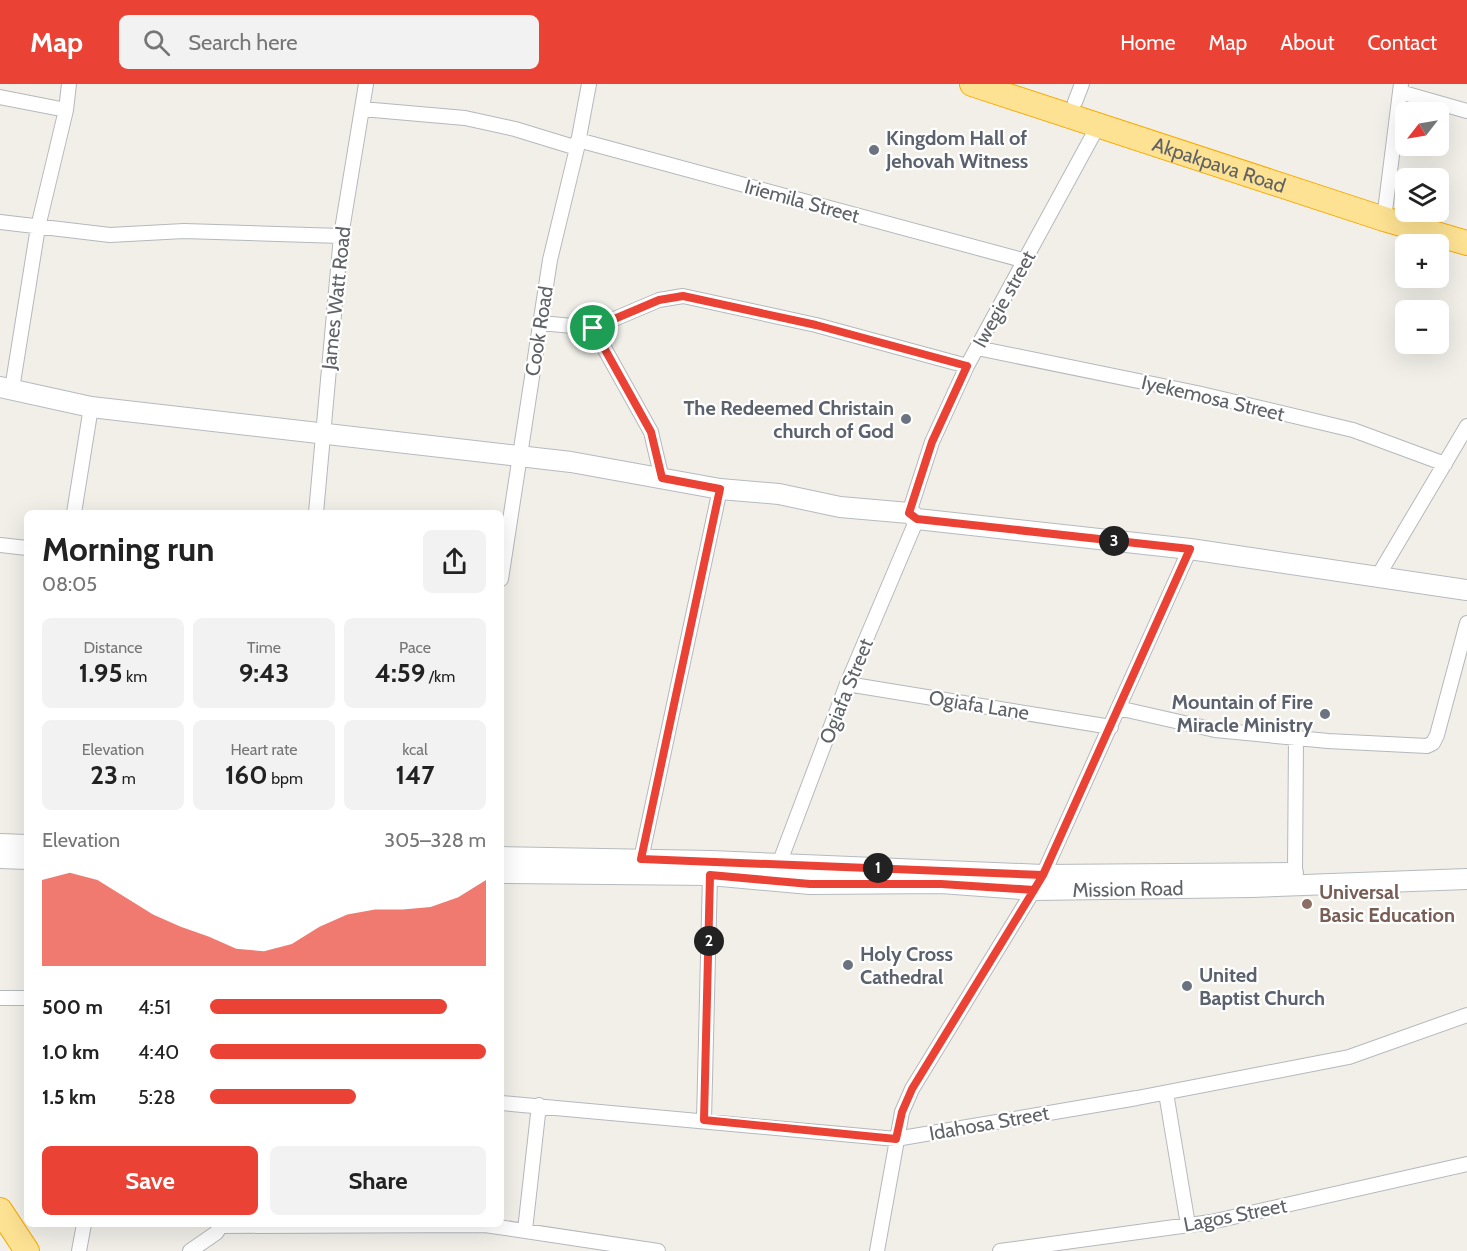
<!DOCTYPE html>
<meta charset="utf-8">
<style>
:root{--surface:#fff;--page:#f2f2f2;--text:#222;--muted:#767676;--accent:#ea4335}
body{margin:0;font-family:Cabin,sans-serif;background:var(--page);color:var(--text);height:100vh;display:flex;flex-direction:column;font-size:22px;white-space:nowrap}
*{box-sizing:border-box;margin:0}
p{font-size:20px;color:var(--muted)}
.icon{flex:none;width:33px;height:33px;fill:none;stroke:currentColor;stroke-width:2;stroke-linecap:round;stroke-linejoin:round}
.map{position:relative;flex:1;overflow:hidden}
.panel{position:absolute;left:24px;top:426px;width:480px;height:717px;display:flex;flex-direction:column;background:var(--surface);border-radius:9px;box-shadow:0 6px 24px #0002}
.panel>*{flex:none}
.needle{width:39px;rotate:239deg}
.tools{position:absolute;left:1395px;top:18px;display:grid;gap:12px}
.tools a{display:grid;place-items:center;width:54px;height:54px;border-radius:9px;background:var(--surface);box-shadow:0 6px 24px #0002;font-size:30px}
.pin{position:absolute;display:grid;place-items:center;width:51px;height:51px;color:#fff;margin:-26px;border:3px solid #fff;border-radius:50%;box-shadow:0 2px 6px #0007}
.km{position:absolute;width:30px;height:30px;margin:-15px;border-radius:50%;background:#222;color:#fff;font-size:16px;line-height:30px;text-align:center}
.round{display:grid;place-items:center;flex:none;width:63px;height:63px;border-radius:9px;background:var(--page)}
.head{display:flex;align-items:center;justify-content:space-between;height:102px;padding:0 18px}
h1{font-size:33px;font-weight:700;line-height:45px}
.figures{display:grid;grid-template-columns:repeat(3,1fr);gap:9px;height:102px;padding:6px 18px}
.figures div{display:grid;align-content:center;border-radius:9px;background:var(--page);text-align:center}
.figures b{font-size:26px;font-weight:700}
.figures small{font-size:16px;font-weight:400}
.figures p{font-size:16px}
.chart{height:168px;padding:12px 18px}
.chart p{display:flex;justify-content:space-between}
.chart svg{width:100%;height:108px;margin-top:6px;fill:var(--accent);opacity:.7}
.cta{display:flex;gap:12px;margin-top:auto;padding:12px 18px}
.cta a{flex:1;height:69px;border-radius:9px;background:var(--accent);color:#fff;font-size:24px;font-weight:700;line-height:69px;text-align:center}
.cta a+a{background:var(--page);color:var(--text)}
ul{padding:0 18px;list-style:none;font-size:20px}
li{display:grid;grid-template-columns:96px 72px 1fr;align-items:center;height:45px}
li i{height:15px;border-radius:8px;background:var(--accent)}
header{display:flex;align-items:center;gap:36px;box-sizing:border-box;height:84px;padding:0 30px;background:var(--accent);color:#fff}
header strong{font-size:28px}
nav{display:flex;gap:33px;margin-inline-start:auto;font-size:21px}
.search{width:420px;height:54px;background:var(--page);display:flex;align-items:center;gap:15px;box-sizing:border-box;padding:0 21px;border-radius:9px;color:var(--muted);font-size:22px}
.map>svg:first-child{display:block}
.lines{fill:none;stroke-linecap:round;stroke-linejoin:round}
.street-casing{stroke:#b5b8bc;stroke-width:16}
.secondary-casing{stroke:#b6babf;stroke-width:22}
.highway-casing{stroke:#f9ab00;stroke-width:26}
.street{stroke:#fff;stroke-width:14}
.secondary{stroke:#fff;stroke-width:20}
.highway{stroke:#fde293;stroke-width:24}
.route-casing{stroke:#fff;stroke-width:12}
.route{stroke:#ea4335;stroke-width:8}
.worship-dot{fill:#6b7280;stroke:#fff;stroke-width:2}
.education-dot{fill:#8d6e63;stroke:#fff;stroke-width:2}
.labels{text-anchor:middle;stroke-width:4.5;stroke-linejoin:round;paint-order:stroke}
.worship-label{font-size:20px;font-weight:bold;fill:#5b616d;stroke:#fff;text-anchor:start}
.street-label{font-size:20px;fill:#5f6368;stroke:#fff}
.education-label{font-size:20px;font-weight:bold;fill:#785e54;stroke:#fff;text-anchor:start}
</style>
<header>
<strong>Map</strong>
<div class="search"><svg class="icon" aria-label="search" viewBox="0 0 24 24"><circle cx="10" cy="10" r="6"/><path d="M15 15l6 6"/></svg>Search here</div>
<nav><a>Home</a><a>Map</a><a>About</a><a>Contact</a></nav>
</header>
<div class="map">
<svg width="1467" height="1167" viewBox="0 0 1467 1167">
<rect width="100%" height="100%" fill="#f1efe8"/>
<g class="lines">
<defs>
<path id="street" d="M 1400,8 L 1467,27
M 0,13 L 66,26
M 1075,18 L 1082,0
M 362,25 L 465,34 L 515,45 L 577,64
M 578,56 L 1026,177
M 1384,135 L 1401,0
M 0,138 L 110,151 L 184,147 L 341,152
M 541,239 L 593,244 L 659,216 L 683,212 L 816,241 L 967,282
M 593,244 L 651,348 L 662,395
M 977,264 L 1197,309 L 1353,346 L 1445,380
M 12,305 L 38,143 L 66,26 L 69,0
M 74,429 L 91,323
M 316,429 L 341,152 L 366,0
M 909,429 L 932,358 L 967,282 L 1099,40
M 0,461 L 27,464
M 1378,492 L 1467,342
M 501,495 L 550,176 L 577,64 L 589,0
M 847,600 L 1111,643
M 1118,624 L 1215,646 L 1328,657 L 1427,662 L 1433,659 L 1437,651 L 1467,539
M 641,775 L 720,405
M 779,780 L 847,600 L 917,435
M 1295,789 L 1296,654
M 0,914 L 27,914
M 1166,1009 L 1188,1141
M 501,1019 L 896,1055 L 1137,1014 L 1349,973 L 1467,931
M 704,1036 L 710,791
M 525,1146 L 539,1021
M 79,1167 L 84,1140
M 190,1167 L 216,1149 L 221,1142 L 485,1141 L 658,1167
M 877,1167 L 902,1028 L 912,1005 L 1043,791 L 1190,465
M 1000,1167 L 1211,1138 L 1467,1080"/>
<path id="secondary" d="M 0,303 L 91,323 L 571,378 L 720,405 L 779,410 L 840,423 L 909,429 L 917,435 L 1190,465 L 1467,506
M 0,760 L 27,761
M 501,773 L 711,777 L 1043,791 L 1293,789
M 0,774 L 27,775
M 501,789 L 710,791 L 810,800 L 941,799 L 1034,806 L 1252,803 L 1467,795"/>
<g id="highway">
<path id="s1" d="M 972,0 L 1384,135 L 1467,159"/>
<path d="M 0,1126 L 27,1167"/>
</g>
</defs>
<use href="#street" class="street-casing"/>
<use href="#secondary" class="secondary-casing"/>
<use href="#highway" class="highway-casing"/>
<use href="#street" class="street"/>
<use href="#secondary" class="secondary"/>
<use href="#highway" class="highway"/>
</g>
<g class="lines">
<defs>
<path id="route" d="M 593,244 L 651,348 L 662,394 L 720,405 L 641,775 L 1043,791 L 1034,806 L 912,1005 L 902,1028 L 896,1055 L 704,1036 L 710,791 L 810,800 L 941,800 L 1034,806 L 1043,791 L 1190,465 L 917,435 L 909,429 L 932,358 L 967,282 L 816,241 L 683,212 L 659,216 L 593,244"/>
</defs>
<use href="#route" class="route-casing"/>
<use href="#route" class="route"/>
</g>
<g class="worship-dot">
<circle cx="874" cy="66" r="6"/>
<circle cx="906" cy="335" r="6"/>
<circle cx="1325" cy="630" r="6"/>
<circle cx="848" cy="881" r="6"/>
<circle cx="1187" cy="902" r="6"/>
</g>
<circle class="education-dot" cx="1307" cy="820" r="6"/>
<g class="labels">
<g class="worship-label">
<text x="886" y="61">Kingdom Hall of<tspan x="886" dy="23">Jehovah Witness</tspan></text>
<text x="894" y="331" text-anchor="end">The Redeemed Christain<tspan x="894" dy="23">church of God</tspan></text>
<text x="1313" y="625" text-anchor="end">Mountain of Fire<tspan x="1313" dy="23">Miracle Ministry</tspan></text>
<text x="860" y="877">Holy Cross<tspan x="860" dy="23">Cathedral</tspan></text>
<text x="1199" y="898">United<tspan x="1199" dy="23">Baptist Church</tspan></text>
</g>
<g class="street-label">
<text dy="7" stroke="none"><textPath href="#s1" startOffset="260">Akpakpava Road</textPath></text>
<text transform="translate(802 117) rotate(15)" y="7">Iriemila Street</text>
<text transform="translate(336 214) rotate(-84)" y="7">James Watt Road</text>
<text transform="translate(1004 215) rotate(-61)" y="7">Iwegie street</text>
<text transform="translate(539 247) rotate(-81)" y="7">Cook Road</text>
<text transform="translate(1213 314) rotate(13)" y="7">Iyekemosa Street</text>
<text transform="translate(846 607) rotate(-68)" y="7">Ogiafa Street</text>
<text transform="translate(979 621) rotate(9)" y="7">Ogiafa Lane</text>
<text transform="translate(1128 805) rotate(-1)" y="7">Mission Road</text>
<text transform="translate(989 1039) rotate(-10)" y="7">Idahosa Street</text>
<text transform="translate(1235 1131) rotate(-11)" y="7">Lagos Street</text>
</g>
<g class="education-label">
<text x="1319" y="815">Universal<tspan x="1319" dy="23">Basic Education</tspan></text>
</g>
</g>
</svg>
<div class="tools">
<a><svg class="needle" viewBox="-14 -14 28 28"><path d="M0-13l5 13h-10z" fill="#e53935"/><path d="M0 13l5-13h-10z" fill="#767676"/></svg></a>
<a><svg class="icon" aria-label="layers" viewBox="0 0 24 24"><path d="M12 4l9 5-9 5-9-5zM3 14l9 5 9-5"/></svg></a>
<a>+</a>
<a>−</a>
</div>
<div class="pin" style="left:593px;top:244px;background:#1e9e55"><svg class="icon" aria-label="arrive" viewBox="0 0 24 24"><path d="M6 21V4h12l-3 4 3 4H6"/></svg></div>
<b class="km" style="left:878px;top:784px">1</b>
<b class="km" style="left:709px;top:857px">2</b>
<b class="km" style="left:1114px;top:457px">3</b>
<section class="panel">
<div class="head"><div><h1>Morning run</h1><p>08:05</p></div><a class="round"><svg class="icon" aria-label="share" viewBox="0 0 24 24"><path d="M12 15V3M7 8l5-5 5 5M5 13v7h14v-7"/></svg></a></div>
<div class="figures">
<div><p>Distance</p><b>1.95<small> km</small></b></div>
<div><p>Time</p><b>9:43</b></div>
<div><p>Pace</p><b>4:59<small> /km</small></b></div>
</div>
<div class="figures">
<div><p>Elevation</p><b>23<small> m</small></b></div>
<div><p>Heart rate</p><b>160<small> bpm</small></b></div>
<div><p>kcal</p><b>147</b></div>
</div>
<div class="chart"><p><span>Elevation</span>305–328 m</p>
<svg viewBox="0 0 160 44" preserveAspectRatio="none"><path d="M0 44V9L10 6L20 9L30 16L40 23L50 28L60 32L70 37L80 38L90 35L100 28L110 23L120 21L130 21L140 20L150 16L160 9V44z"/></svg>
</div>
<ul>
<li><b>500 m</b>4:51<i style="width:86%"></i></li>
<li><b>1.0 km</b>4:40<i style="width:100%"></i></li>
<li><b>1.5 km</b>5:28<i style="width:53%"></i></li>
</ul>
<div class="cta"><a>Save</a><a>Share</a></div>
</section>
</div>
